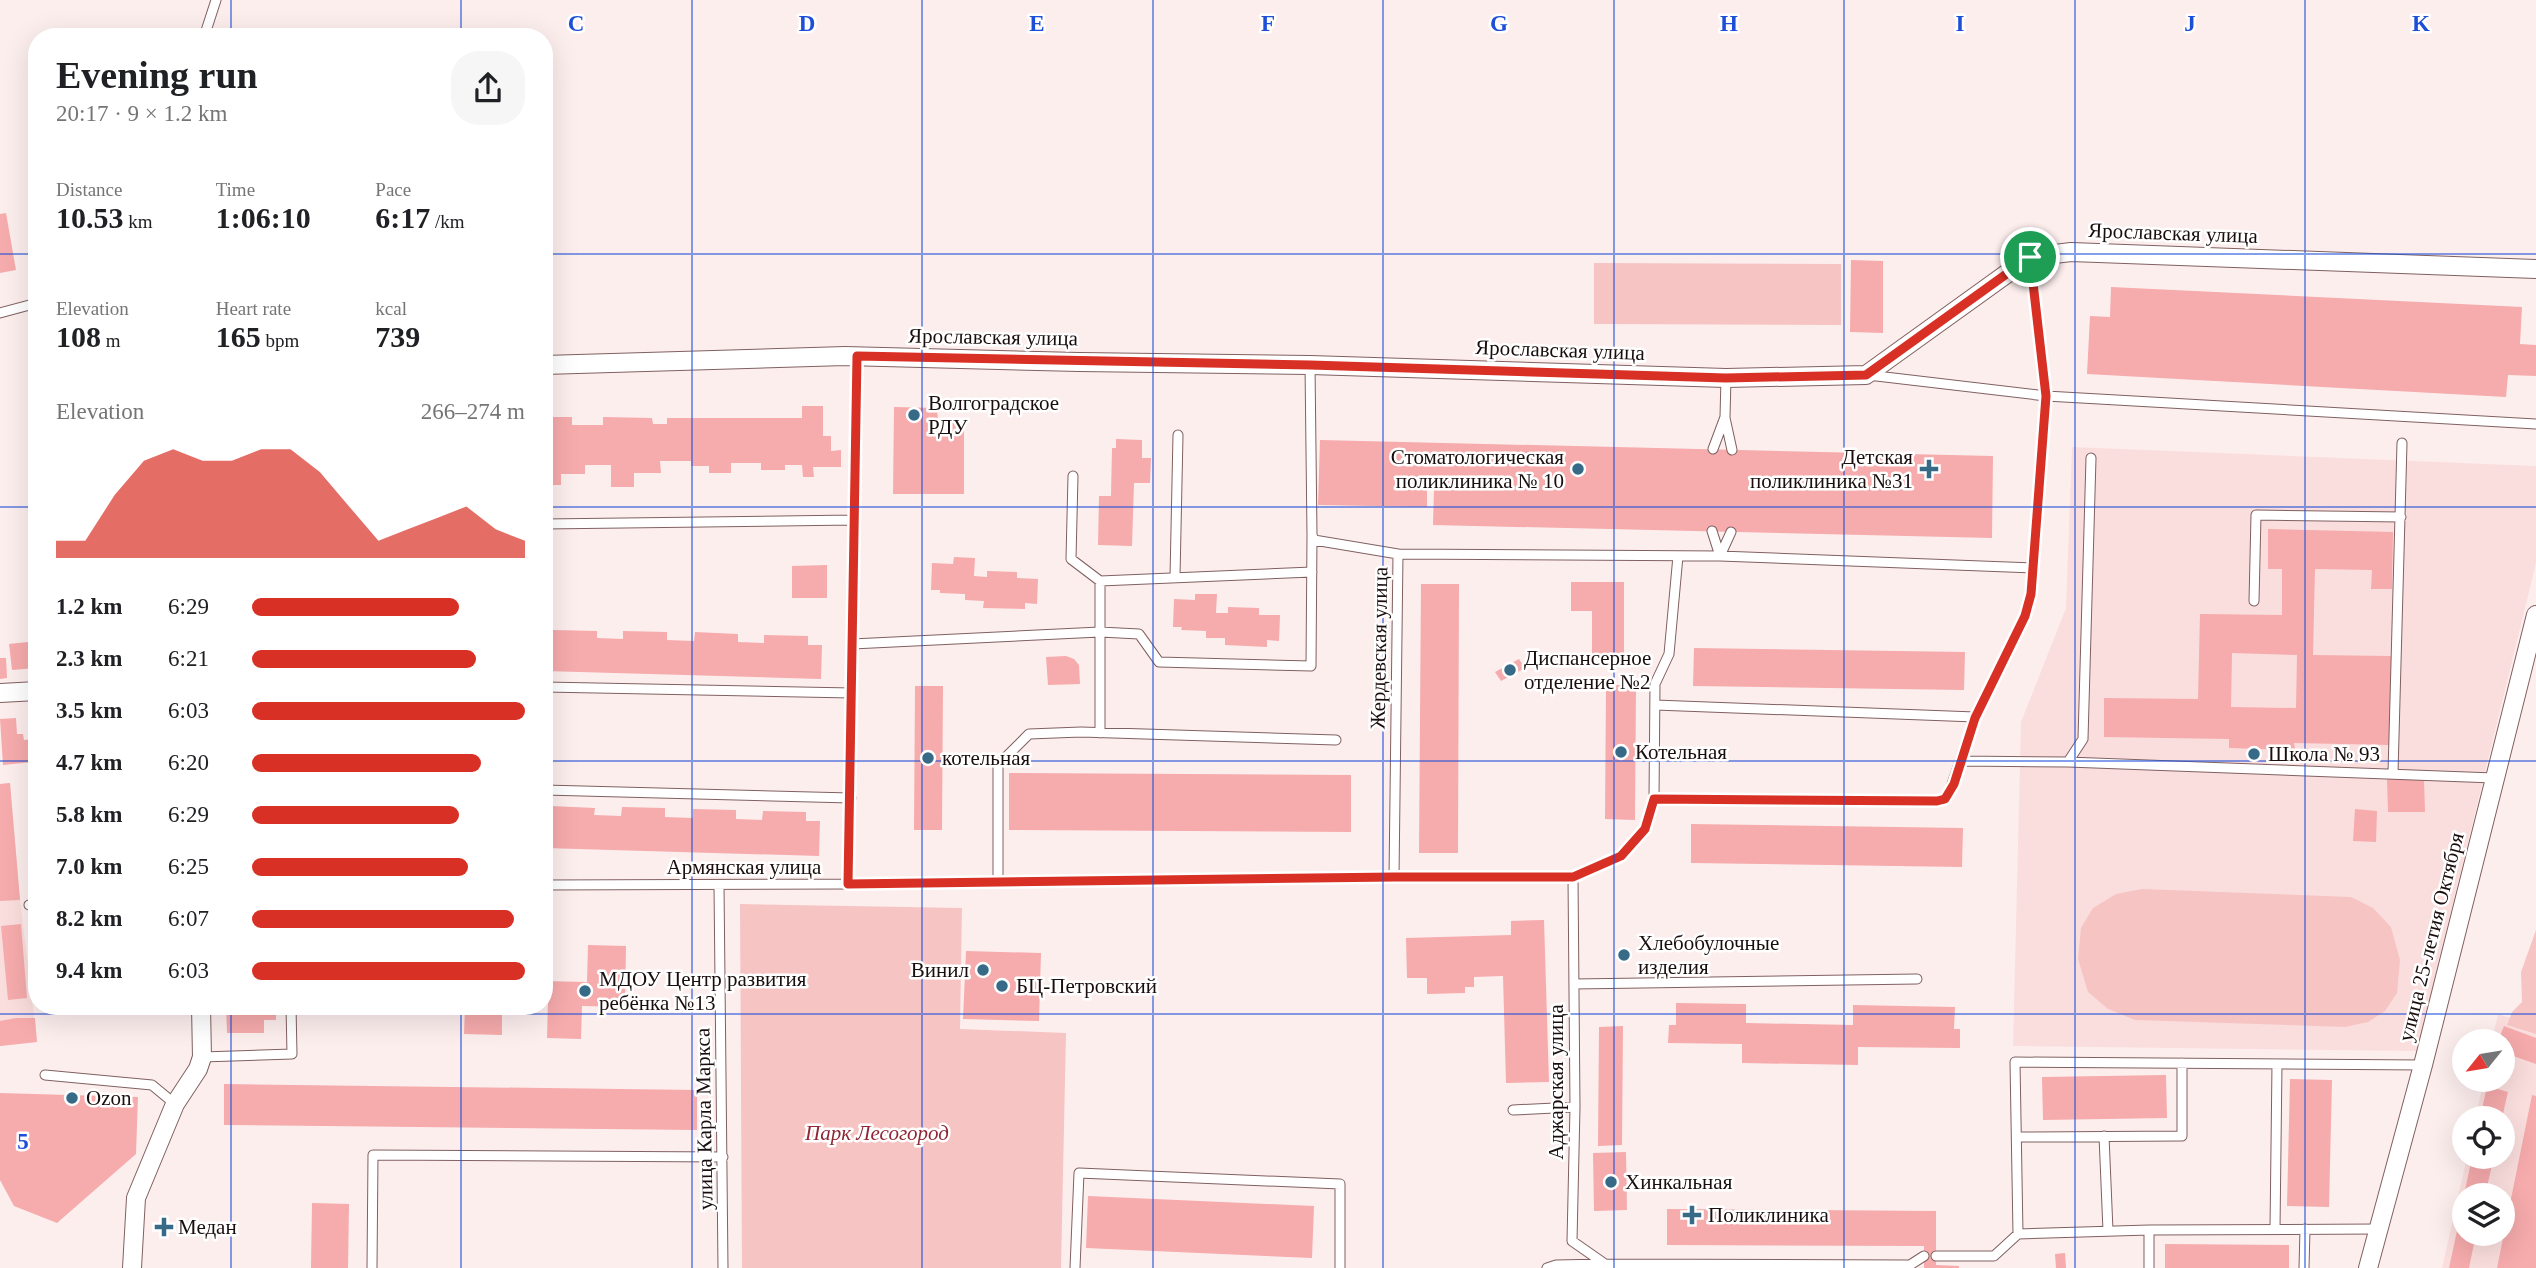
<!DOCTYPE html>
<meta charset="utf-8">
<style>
:root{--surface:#fff;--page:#f6f6f6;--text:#202124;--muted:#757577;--accent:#d93025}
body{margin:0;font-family:Georgia,serif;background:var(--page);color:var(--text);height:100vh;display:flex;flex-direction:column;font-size:26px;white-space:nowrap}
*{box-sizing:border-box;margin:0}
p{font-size:23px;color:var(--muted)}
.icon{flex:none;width:38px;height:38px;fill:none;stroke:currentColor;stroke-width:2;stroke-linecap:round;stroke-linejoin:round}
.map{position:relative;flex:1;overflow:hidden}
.panel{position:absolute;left:28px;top:28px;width:525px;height:987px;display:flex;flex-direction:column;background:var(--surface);border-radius:28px;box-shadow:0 7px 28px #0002}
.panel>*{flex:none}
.needle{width:46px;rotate:240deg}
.buttons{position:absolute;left:2452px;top:1029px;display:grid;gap:14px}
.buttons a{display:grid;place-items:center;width:63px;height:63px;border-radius:50%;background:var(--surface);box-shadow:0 7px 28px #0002;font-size:35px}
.pin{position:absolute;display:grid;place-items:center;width:60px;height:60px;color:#fff;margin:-30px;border:4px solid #fff;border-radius:50%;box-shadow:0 2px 7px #0007}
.round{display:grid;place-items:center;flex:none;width:74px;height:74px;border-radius:28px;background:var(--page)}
.head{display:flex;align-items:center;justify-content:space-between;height:119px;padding:0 28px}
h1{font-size:38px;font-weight:700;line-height:52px}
.figures{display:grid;grid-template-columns:repeat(3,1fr);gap:10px;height:119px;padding:7px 28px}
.figures div{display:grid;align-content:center}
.figures b{font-size:30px;font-weight:700}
.figures small{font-size:19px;font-weight:400}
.figures p{font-size:19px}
.chart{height:196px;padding:14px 28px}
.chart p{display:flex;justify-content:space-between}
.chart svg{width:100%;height:126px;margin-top:7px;fill:var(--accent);opacity:.7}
ul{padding:0 28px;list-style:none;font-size:23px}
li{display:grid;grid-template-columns:112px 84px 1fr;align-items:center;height:52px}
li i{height:18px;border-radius:9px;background:var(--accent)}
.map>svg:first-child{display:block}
.built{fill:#fadedd;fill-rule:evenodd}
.green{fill:#f7c4c4}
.building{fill:#f6abac;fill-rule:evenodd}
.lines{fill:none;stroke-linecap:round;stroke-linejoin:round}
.lane-casing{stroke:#806060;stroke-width:11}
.street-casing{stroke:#806060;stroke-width:20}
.lane{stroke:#fff;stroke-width:9}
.street{stroke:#fff;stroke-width:18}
.route-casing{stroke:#fff;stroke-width:14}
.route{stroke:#d93025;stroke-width:9}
.grid{fill:none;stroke:#1d4ed8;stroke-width:2;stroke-opacity:0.55}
.poi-dot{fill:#366a87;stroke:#fff;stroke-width:2.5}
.labels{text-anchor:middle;stroke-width:5;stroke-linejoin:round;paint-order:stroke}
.street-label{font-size:21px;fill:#190d0d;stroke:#fff}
.poi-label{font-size:21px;fill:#190d0d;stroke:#fff;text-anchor:start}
.park-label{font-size:21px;font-style:italic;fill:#902634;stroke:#fff}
.grid-label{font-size:23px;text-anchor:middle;font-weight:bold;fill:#1d4ed8;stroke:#fff;stroke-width:5;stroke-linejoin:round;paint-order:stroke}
</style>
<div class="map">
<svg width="2536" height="1268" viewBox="0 0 2536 1268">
<rect width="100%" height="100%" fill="#fdeeee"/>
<path class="built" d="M 2072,447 L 2536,466 L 2536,563 L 2417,1051 L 2013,1046 L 2021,722 L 2066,608 Z
M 10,783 L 20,899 L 37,1042 L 0,1046 L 0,784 Z
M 2498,1014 L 2536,1026 L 2536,1268 L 2442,1268 L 2467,1157 L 2502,1157 L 2502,1118 L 2475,1118 L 2484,1080 L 2502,1080 L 2502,1041 L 2492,1041 ZM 2464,1195 L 2502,1195 L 2502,1234 L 2464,1234 Z"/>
<path class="green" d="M 1594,263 L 1841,264 L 1841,325 L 1594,324 Z
M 2142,889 L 2351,897 L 2373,908 L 2391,927 L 2400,960 L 2397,993 L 2385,1011 L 2368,1022 L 2345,1027 L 2135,1020 L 2108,1009 L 2088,992 L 2078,959 L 2081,928 L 2093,908 L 2116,894 Z
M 740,904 L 962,908 L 960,1029 L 1066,1033 L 1061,1268 L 742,1268 Z
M 2536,930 L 2536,1034 L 2507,1025 L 2512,1012 L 2522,1002 L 2521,972 Z"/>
<path class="building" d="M 6,213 L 16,270 L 0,273 L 0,214 Z
M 1851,260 L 1883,261 L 1883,333 L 1850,332 Z
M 2111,287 L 2522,307 L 2520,344 L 2536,345 L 2536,376 L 2508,375 L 2506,397 L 2087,374 L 2090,316 L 2110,317 Z
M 802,406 L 823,406 L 823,436 L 831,436 L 831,451 L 841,450 L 841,467 L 813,467 L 814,477 L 803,477 L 802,465 L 785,465 L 785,470 L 761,470 L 761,463 L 731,463 L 731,473 L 709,473 L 709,466 L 691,466 L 691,461 L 660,461 L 661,473 L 634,473 L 634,487 L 611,487 L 611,465 L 585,465 L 585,474 L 561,474 L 561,485 L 544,485 L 544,417 L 572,417 L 572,425 L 603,425 L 603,417 L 652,418 L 653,424 L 667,424 L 667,418 L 802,418 Z
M 894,407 L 937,408 L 938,422 L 964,421 L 964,494 L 893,494 Z
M 1116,439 L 1142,440 L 1142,458 L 1151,458 L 1150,483 L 1134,483 L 1132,546 L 1098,545 L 1099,496 L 1111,496 L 1112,448 L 1116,448 Z
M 1320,440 L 1993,456 L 1992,538 L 1433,525 L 1434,489 L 1427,489 L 1427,507 L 1318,505 Z
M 2268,529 L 2393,532 L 2392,589 L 2371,589 L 2372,570 L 2315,569 L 2313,655 L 2392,656 L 2391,745 L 2294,743 L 2295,750 L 2229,748 L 2229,739 L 2104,737 L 2104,698 L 2198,699 L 2200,614 L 2282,615 L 2282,569 L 2268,569 ZM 2232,653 L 2297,655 L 2296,708 L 2231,707 Z
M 954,557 L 975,558 L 974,576 L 987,577 L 987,571 L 1017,572 L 1017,578 L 1038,579 L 1037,604 L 1025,603 L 1025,609 L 983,608 L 984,601 L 965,600 L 965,594 L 940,593 L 940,590 L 931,590 L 932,563 L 953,564 Z
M 827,565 L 827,598 L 792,598 L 792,566 Z
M 1571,582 L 1624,582 L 1624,656 L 1592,656 L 1592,611 L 1571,611 Z
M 1421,584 L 1459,584 L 1458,853 L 1419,853 Z
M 1195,594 L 1217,594 L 1216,613 L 1228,613 L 1228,607 L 1259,608 L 1259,615 L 1280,615 L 1279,641 L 1267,640 L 1267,647 L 1225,645 L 1225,638 L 1206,638 L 1206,631 L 1181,630 L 1182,627 L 1173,627 L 1174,599 L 1195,600 Z
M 553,630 L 597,631 L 597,638 L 623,639 L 623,631 L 667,632 L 667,640 L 694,641 L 695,632 L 738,634 L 738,642 L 764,643 L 764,635 L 808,636 L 808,645 L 822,645 L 821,679 L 544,671 L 544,637 L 553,637 Z
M 37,641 L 37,668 L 12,670 L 9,644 Z
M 1694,648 L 1965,652 L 1964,690 L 1693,686 Z
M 1066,656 L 1074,659 L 1079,665 L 1080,684 L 1048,685 L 1046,657 Z
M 0,658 L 6,658 L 7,678 L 0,679 Z
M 1519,659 L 1525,668 L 1501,681 L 1495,672 Z
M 1606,685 L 1636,685 L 1635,820 L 1605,819 Z
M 915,686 L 943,686 L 942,830 L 914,830 Z
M 16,718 L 17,734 L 23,734 L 24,740 L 32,739 L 33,762 L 3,765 L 0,719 Z
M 1009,773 L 1351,775 L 1351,832 L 1009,830 Z
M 2387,779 L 2424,779 L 2425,812 L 2388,812 Z
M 10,783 L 20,900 L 0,901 L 0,784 Z
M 551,806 L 595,808 L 594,815 L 621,816 L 622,807 L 665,808 L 665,817 L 693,818 L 693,809 L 736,810 L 736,819 L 762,820 L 763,811 L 806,812 L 806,821 L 820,821 L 819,856 L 544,848 L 544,813 L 551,813 Z
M 2355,809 L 2377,811 L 2376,842 L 2353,841 Z
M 1691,824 L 1963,828 L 1962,867 L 1691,863 Z
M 1544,920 L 1549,1082 L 1506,1083 L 1503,976 L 1474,977 L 1474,987 L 1465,987 L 1465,993 L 1427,994 L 1427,978 L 1407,978 L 1406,938 L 1511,935 L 1511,921 Z
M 21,924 L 27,998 L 8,1000 L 1,926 Z
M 588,945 L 626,946 L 625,1007 L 582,1006 L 581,1039 L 547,1038 L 548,1000 L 544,1000 L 544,981 L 587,982 Z
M 966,951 L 1041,953 L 1039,1021 L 963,1019 Z
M 1676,1003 L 1746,1004 L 1746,1023 L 1853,1025 L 1853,1005 L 1955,1007 L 1954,1029 L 1960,1029 L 1960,1048 L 1858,1047 L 1858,1065 L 1742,1063 L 1742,1044 L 1668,1043 L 1669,1025 L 1676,1025 Z
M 128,1006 L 152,1006 L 152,1012 L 128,1012 Z
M 226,1006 L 276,1006 L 276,1020 L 264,1020 L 264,1033 L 227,1033 Z
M 465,1006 L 502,1006 L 502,1035 L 464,1034 Z
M 16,1018 L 35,1018 L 37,1042 L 0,1046 L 0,1021 Z
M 1623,1026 L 1622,1145 L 1598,1146 L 1599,1027 Z
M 2504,1026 L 2536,1038 L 2536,1064 L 2502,1052 L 2502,1041 L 2498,1041 Z
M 2166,1075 L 2167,1118 L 2043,1120 L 2042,1077 Z
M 2290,1079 L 2332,1080 L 2329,1207 L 2287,1206 Z
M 224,1084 L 697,1090 L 697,1130 L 224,1125 Z
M 2487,1086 L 2508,1092 L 2502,1118 L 2480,1118 Z
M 0,1093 L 138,1097 L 136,1154 L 57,1223 L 14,1206 L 0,1180 Z
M 2532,1095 L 2536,1096 L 2536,1268 L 2497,1268 Z
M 1626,1152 L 1627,1210 L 1594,1211 L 1593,1153 Z
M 2472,1157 L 2494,1157 L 2485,1195 L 2464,1195 Z
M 1088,1196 L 1314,1206 L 1312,1258 L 1086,1248 Z
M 312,1203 L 349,1204 L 348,1268 L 311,1268 Z
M 2463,1203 L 2464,1234 L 2476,1234 L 2469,1268 L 2449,1268 Z
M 1667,1209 L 1936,1211 L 1936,1265 L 1959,1266 L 1959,1268 L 1924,1268 L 1924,1246 L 1667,1245 Z
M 2165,1244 L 2289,1245 L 2289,1268 L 2165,1268 Z
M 2065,1253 L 2066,1268 L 2056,1268 L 2055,1254 Z"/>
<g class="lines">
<defs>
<path id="lane" d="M 204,37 L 216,0
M 0,313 L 37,303
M 1310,365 L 1312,535 L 1314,540 L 1398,554 L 1394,877
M 1868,375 L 2046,396 L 2536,424
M 1725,418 L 1732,450
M 1713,449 L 1725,417 L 1726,378
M 544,524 L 853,520
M 1712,531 L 1720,556
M 1398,554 L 1720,556 L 2034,568
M 1720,556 L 1731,532
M 1175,577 L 1178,435
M 1100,581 L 1312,572
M 2254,601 L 2256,515 L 2401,517
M 852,644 L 1100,632 L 1100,581 L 1071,559 L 1073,476
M 544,687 L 852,693
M 1655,705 L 1975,717
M 1100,733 L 1100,632 L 1139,634 L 1159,662 L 1311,666 L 1312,536
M 1961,761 L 2068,762 L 2494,778
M 2068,762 L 2083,739 L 2091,458
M 2393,773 L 2402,443
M 544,790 L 851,798
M 1654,799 L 1937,801 L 1948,796 L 1975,717 L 2025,616 L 2031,594 L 2046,396 L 2030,258
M 1573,877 L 1575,1107 L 1572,1241 L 1605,1264 L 1607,1268
M 998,882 L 998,765 L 1029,734 L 1081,732 L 1336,740
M 848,884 L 857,357
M 544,885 L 848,884 L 1394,877 L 1573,877 L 1621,856 L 1645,829 L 1654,799 L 1655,684 L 1669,654 L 1678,556
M 719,885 L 723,1268
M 29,905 L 37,904
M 1574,984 L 1917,979
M 202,1057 L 292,1054 L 291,1006
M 45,1075 L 152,1085 L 175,1104
M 1513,1110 L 1575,1107
M 2104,1136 L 2108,1231
M 2017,1137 L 2182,1136 L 2182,1063
M 2275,1229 L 2277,1064
M 2018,1234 L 2015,1062 L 2423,1065
M 1936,1256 L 1994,1256 L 2018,1234 L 2149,1230 L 2378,1229
M 372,1268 L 373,1155 L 723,1157
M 1075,1268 L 1079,1173 L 1340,1184 L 1340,1268
M 1547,1268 L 1556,1265 L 1605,1264 L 1910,1265 L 1924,1256
M 2149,1268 L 2149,1230
M 2304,1268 L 2305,1229"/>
<path id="street" d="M 544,365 L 845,356 L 1079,362 L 1310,365 L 1726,378 L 1866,375 L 2030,257 L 2071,252 L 2536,269
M 0,693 L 37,691
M 132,1268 L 136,1198 L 175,1104 L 198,1069 L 202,1057 L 201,1006
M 2368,1268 L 2423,1065 L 2536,615"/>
</defs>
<use href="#lane" class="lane-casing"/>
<use href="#street" class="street-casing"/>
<use href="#lane" class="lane"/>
<use href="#street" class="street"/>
</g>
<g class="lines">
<defs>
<path id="route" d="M 2030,257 L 2046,396 L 2031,594 L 2025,616 L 1975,718 L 1954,784 L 1945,799 L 1937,801 L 1654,799 L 1645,829 L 1621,856 L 1573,877 L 1394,877 L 848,884 L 857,356 L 1310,365 L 1726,378 L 1866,375 Z"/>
</defs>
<use href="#route" class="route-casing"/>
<use href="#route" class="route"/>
</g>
<path class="grid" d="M 231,0 L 231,37M 461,0 L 461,37M 692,0 L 692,1268M 922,0 L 922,1268M 1153,0 L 1153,1268M 1383,0 L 1383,1268M 1614,0 L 1614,1268M 1844,0 L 1844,1268M 2075,0 L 2075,1268M 2305,0 L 2305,1268M 0,254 L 37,254M 544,254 L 2536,254M 0,507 L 37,507M 544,507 L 2536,507M 0,761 L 37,761M 544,761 L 2536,761M 231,1006 L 231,1268M 461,1006 L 461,1268M 0,1014 L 2536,1014"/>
<g class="poi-dot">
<circle cx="914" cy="415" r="7"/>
<circle cx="1578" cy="469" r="7"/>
<path d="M1925.5 458.5h7v7h7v7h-7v7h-7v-7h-7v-7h7z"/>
<circle cx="1510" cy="670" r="7"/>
<circle cx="1621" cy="752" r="7"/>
<circle cx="2254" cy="754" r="7"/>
<circle cx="928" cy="758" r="7"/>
<circle cx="1624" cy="955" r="7"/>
<circle cx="983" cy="970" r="7"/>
<circle cx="1002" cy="986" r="7"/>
<circle cx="585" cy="991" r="7"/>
<circle cx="72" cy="1098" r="7"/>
<circle cx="1611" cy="1182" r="7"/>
<path d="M1688.5 1204.5h7v7h7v7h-7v7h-7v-7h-7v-7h7z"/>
<path d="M160.5 1216.5h7v7h7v7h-7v7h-7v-7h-7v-7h7z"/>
</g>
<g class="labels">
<g class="street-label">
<text transform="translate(2173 233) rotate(2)" y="7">Ярославская улица</text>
<text transform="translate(993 337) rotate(1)" y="7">Ярославская улица</text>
<text transform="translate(1560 350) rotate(2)" y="7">Ярославская улица</text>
<text transform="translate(1379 648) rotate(-89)" y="7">Жердевская улица</text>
<text x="744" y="874">Армянская улица</text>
<text transform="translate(2431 937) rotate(-76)" y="7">улица 25-летия Октября</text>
<text transform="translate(1556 1082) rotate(-90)" y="7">Аджарская улица</text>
<text transform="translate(704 1119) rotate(-91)" y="7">улица Карла Маркса</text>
</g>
<g class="poi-label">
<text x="928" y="410">Волгоградское<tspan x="928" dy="24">РДУ</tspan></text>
<text x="1564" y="464" text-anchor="end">Стоматологическая<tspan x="1564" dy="24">поликлиника № 10</tspan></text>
<text x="1913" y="464" text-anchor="end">Детская<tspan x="1913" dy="24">поликлиника №31</tspan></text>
<text x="1524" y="665">Диспансерное<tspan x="1524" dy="24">отделение №2</tspan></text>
<text x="1635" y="759">Котельная</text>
<text x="2268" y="761">Школа № 93</text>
<text x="942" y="765">котельная</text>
<text x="1638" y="950">Хлебобулочные<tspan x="1638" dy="24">изделия</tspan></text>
<text x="969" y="977" text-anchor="end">Винил</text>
<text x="599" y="986">МДОУ Центр развития<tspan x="599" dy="24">ребёнка №13</tspan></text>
<text x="1016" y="993">БЦ-Петровский</text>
<text x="86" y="1105">Ozon</text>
<text x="1625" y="1189">Хинкальная</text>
<text x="1708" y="1222">Поликлиника</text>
<text x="178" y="1234">Медан</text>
</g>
<g class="park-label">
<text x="877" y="1140">Парк Лесогород</text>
</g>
</g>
<g class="grid-label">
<text x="576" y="31">C</text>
<text x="807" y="31">D</text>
<text x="1037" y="31">E</text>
<text x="1268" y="31">F</text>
<text x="1499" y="31">G</text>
<text x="1729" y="31">H</text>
<text x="1960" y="31">I</text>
<text x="2190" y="31">J</text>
<text x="2421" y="31">K</text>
<text x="23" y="1149">5</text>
</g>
</svg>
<div class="buttons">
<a><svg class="needle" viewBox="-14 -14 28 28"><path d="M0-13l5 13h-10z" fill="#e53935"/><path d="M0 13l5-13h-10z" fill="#757577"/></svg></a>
<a><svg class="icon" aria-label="locate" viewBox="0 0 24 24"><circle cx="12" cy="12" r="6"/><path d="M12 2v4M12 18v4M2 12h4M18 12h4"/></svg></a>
<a><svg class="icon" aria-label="layers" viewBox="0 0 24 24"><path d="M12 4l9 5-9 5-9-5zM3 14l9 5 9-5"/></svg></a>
</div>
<div class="pin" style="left:2030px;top:257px;background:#1e9e55"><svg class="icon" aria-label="arrive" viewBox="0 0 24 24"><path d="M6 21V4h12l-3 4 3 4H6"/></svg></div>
<section class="panel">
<div class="head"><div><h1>Evening run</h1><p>20:17 · 9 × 1.2 km</p></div><a class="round"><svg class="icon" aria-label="share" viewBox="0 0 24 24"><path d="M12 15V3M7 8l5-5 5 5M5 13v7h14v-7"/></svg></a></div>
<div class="figures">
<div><p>Distance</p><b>10.53<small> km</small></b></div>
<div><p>Time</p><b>1:06:10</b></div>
<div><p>Pace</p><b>6:17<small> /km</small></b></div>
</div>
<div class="figures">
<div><p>Elevation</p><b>108<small> m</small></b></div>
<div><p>Heart rate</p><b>165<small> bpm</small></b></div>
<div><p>kcal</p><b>739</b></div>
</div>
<div class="chart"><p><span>Elevation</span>266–274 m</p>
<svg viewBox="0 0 160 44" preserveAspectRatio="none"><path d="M0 44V38L10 38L20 22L30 10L40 6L50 10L60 10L70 6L80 6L90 14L100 26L110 38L120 34L130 30L140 26L150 34L160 38V44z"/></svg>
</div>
<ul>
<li><b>1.2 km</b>6:29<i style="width:76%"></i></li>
<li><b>2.3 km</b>6:21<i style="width:82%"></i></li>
<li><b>3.5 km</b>6:03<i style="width:100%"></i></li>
<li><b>4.7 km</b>6:20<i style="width:84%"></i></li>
<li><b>5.8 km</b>6:29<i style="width:76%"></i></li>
<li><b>7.0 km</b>6:25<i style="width:79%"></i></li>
<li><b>8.2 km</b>6:07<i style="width:96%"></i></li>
<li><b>9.4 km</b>6:03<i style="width:100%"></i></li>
</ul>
</section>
</div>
